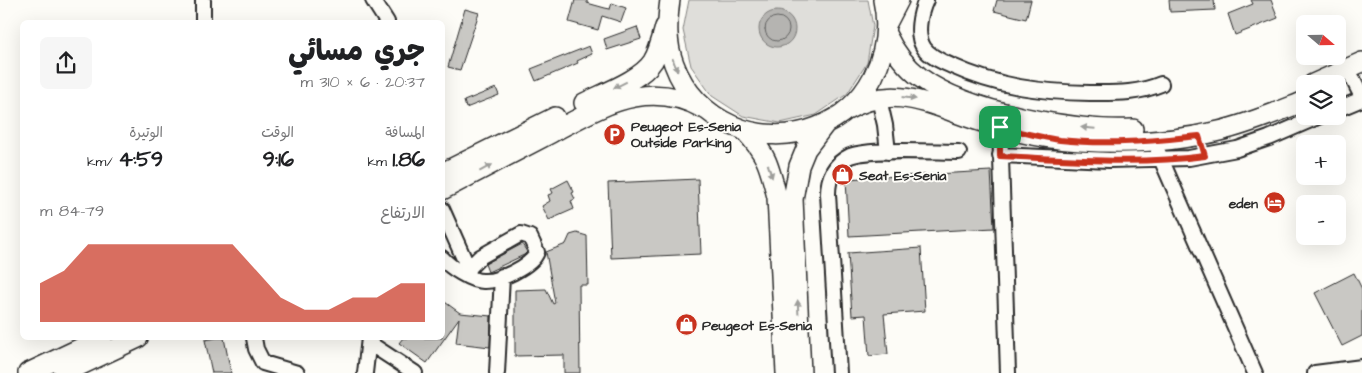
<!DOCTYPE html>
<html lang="ar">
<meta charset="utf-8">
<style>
:root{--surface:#fff;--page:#f6f6f6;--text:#202124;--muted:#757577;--accent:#c8321e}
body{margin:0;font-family:"Architects Daughter","Playpen Sans Arabic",sans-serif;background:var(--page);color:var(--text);direction:rtl;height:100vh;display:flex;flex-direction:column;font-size:19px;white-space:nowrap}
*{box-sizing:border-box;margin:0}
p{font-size:16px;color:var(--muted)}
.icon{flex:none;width:28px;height:28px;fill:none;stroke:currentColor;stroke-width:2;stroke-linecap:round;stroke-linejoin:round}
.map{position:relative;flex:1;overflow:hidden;direction:ltr}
.panel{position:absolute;left:20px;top:20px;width:425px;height:320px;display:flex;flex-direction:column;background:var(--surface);border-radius:8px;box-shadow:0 5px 20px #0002;direction:rtl}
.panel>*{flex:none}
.needle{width:32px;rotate:110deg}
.buttons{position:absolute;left:1296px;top:15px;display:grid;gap:10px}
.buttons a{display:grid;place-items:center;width:50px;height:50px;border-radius:8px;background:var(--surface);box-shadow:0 5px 20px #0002;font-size:25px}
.pin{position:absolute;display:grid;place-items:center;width:42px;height:42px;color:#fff;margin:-21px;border-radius:10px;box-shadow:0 2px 8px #0006}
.round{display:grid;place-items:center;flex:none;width:52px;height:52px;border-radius:8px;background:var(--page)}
.summary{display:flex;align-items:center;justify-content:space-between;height:85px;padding:0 20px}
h1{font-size:28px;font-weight:800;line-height:38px}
.metrics{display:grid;grid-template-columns:repeat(3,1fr);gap:8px;height:85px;padding:5px 20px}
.metrics div{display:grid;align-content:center}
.metrics b{font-size:21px;font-weight:800}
.metrics small{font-size:14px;font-weight:400}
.metrics p{font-size:14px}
.chart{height:140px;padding:10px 20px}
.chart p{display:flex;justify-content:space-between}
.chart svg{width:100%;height:90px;margin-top:5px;fill:var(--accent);opacity:.7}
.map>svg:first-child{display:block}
.green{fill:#dfdeda;stroke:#858482}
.water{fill:#b5b4b1;stroke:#7e7d7b}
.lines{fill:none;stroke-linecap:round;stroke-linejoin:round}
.shore{stroke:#626261;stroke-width:1}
.building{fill:#c9c8c4;stroke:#2b2b2b}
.minor-casing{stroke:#2b2b2b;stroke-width:18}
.major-casing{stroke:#2b2b2b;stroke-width:22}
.minor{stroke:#fdfcf7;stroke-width:14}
.major{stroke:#fdfcf7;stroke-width:19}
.oneway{fill:#9e9e9b}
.route-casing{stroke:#fff;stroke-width:10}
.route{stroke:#c8321e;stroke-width:6}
.labels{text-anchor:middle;stroke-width:4;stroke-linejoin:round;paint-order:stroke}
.poi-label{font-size:14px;font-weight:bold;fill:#2b2b2b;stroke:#fdfcf7;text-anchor:start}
</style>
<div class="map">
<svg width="1362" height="373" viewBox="0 0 1362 373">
<rect width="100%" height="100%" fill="#fdfcf7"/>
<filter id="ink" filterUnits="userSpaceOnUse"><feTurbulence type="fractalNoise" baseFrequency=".02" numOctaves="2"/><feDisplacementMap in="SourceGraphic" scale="10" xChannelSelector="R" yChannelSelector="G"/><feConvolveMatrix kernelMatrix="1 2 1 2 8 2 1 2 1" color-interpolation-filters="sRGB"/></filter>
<g filter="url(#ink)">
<path class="green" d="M 689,0 L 868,0 L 873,26 L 867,63 L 847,94 L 816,115 L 780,123 L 743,116 L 712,96 L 691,66 L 683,30 Z"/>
<path class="water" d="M759 29a18 18 0 1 1 36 0a18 18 0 1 1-36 0Z"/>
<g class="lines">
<path class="shore" d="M765 29a12 12 0 1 1 24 0a12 12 0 1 1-24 0Z"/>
</g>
<path class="building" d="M 575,0 L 587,0 L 587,3 L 605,8 L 610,9 L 612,3 L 626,8 L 621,22 L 602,16 L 598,30 L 569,22 Z
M 997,0 L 1031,0 L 1026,19 L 994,11 Z
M 1169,0 L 1214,0 L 1215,10 L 1170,12 Z
M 1251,0 L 1271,0 L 1278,18 L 1235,35 L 1228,14 L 1253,4 Z
M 465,9 L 479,13 L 460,70 L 448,67 Z
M 637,27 L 641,39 L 607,50 L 604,39 Z
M 589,46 L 592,54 L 577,61 L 578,63 L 536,81 L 531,69 Z
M 496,88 L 499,95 L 466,108 L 464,101 Z
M 991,171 L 994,228 L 849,236 L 846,179 Z
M 698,179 L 701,254 L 611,258 L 608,183 Z
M 568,180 L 574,192 L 572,193 L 575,199 L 571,201 L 574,209 L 549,220 L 542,206 L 550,201 L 548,195 L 553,193 L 551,189 Z
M 577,233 L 587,236 L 588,285 L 579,285 L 580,373 L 564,373 L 564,355 L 515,356 L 515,290 L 546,289 L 553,304 L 555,303 L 546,252 L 566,244 L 570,235 Z
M 522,244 L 527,252 L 524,255 L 488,272 L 485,264 Z
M 921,248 L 925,311 L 884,314 L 888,354 L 869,356 L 866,315 L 852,316 L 848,253 Z
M 1354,273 L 1362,289 L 1362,336 L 1342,346 L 1315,293 Z
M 442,300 L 460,313 L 491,316 L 490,347 L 456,343 L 459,318 L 427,363 L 399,343 L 403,338 L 442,338 Z
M 217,338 L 224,338 L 231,373 L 212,373 L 205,340 Z"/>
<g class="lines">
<defs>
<path id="minor" d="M 373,0 L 387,22
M 926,0 C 920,13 915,35 924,48 C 930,57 943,62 952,66 C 998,87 1040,92 1090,93 C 1115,93 1137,94 1161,84
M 203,22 L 203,0
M 1353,79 L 1362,97
M 879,99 L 885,125 L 888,152
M 1338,109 L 1362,99
M 1000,127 L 1008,373
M 1158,152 L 1255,373
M 1000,155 L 1109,160 L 1189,158 L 1237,149 L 1269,138 L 1320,116
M 442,209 L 469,270
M 442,258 C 450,267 470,281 483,281 C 498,282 532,266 537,252 L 530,237 L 521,234 L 480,257 L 463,274
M 254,338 L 256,349 L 263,363 L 297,373
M 369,343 L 415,373
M 365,373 L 369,338
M 497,373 L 502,276
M 839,373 L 828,194 C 828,177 835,163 850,156 C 870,148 935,152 959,152
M 1315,373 L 1362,367"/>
<path id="major" d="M 670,0 C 667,22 666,43 674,64 C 695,122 761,149 817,127 C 841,118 861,100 873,77 C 885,53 889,27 883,0
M 886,25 L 899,0
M 886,34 C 894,51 905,66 921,78 C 967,112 1076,132 1133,129
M 1313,84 L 1362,62
M 584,103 C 604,93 641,80 653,61 C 659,51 662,38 665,27
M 845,111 C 894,83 928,104 976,120 C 1009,131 1045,139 1080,141 C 1126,144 1174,142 1219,131 C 1249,124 1277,112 1305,101
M 745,131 C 767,155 769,165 777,197 L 786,373
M 442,173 L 555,117
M 442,190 C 479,171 515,152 551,133 C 578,119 606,102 635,97 C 658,93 682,97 702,108
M 28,373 L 102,338
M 64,373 L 138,338
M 801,373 L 793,199 L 799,166 L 806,149 L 825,124"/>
</defs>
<use href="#minor" class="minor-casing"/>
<use href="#major" class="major-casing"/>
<use href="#minor" class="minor"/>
<use href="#major" class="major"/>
</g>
<defs><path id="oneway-solid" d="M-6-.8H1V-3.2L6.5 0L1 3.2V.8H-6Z" transform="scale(1.25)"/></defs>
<g class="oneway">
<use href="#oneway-solid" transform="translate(675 65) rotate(69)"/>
<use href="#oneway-solid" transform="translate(620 85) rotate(154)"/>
<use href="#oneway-solid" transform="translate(909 98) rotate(8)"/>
<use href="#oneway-solid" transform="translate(1088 128) rotate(-175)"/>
<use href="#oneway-solid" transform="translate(486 168) rotate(-28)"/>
<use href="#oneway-solid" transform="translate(770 171) rotate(72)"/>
<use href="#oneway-solid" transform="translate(798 307) rotate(-93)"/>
</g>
</g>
<g class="lines" filter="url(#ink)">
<defs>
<path id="route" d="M 1000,127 C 1020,132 1040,137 1060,140 C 1107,145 1153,141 1199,136 L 1205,156 C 1137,165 1068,159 1000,156 Z"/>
</defs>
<use href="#route" class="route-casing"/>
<use href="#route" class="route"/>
</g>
<defs>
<symbol id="parking-disc" viewBox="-11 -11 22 22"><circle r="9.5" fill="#c8321e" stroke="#fdfcf7"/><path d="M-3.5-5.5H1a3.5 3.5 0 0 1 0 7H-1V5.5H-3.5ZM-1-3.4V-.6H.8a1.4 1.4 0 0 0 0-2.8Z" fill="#fff"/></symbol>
<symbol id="shop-disc" viewBox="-11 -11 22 22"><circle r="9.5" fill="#c8321e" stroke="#fdfcf7"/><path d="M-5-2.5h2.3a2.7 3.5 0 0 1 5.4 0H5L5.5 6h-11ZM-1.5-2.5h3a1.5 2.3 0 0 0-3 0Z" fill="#fff"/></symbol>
<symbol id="hotel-disc" viewBox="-11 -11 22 22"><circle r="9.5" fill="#c8321e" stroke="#fdfcf7"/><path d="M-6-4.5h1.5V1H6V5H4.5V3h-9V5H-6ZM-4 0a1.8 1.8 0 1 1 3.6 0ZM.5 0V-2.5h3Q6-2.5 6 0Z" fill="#fff"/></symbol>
</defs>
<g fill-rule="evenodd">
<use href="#parking-disc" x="602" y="122" width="25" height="25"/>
<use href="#shop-disc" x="830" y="162" width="25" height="25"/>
<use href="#hotel-disc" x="1262" y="190" width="25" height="25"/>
<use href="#shop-disc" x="674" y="312" width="25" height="25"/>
</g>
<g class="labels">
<g class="poi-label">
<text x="631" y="131">Peugeot Es-Senia<tspan x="631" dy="16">Outside Parking</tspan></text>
<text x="859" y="180">Seat Es-Senia</text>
<text x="1258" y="208" text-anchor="end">eden</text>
<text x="702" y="330">Peugeot Es-Senia</text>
</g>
</g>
</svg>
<div class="buttons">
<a><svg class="needle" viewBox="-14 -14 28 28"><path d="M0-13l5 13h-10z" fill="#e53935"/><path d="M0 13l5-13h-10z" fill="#757577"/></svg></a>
<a><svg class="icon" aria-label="layers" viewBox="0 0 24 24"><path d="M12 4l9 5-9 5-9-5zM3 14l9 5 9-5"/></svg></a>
<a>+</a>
<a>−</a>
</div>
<div class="pin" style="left:1000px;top:127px;background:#1e9e55"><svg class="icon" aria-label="arrive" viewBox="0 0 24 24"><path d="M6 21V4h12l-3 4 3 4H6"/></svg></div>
<section class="panel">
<div class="summary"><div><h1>جري مسائي</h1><p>20:37 · 6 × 310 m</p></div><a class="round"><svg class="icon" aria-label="share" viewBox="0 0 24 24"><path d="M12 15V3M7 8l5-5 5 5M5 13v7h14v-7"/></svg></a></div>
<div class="metrics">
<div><p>المسافة</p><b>1.86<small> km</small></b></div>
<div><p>الوقت</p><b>9:16</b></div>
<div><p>الوتيرة</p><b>4:59<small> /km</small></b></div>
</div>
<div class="chart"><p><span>الارتفاع</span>79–84 m</p>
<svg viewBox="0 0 160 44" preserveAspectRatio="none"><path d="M0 44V25L10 19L20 6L30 6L40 6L50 6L60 6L70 6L80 6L90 19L100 32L110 38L120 38L130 32L140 32L150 25L160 25V44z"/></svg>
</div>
</section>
</div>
